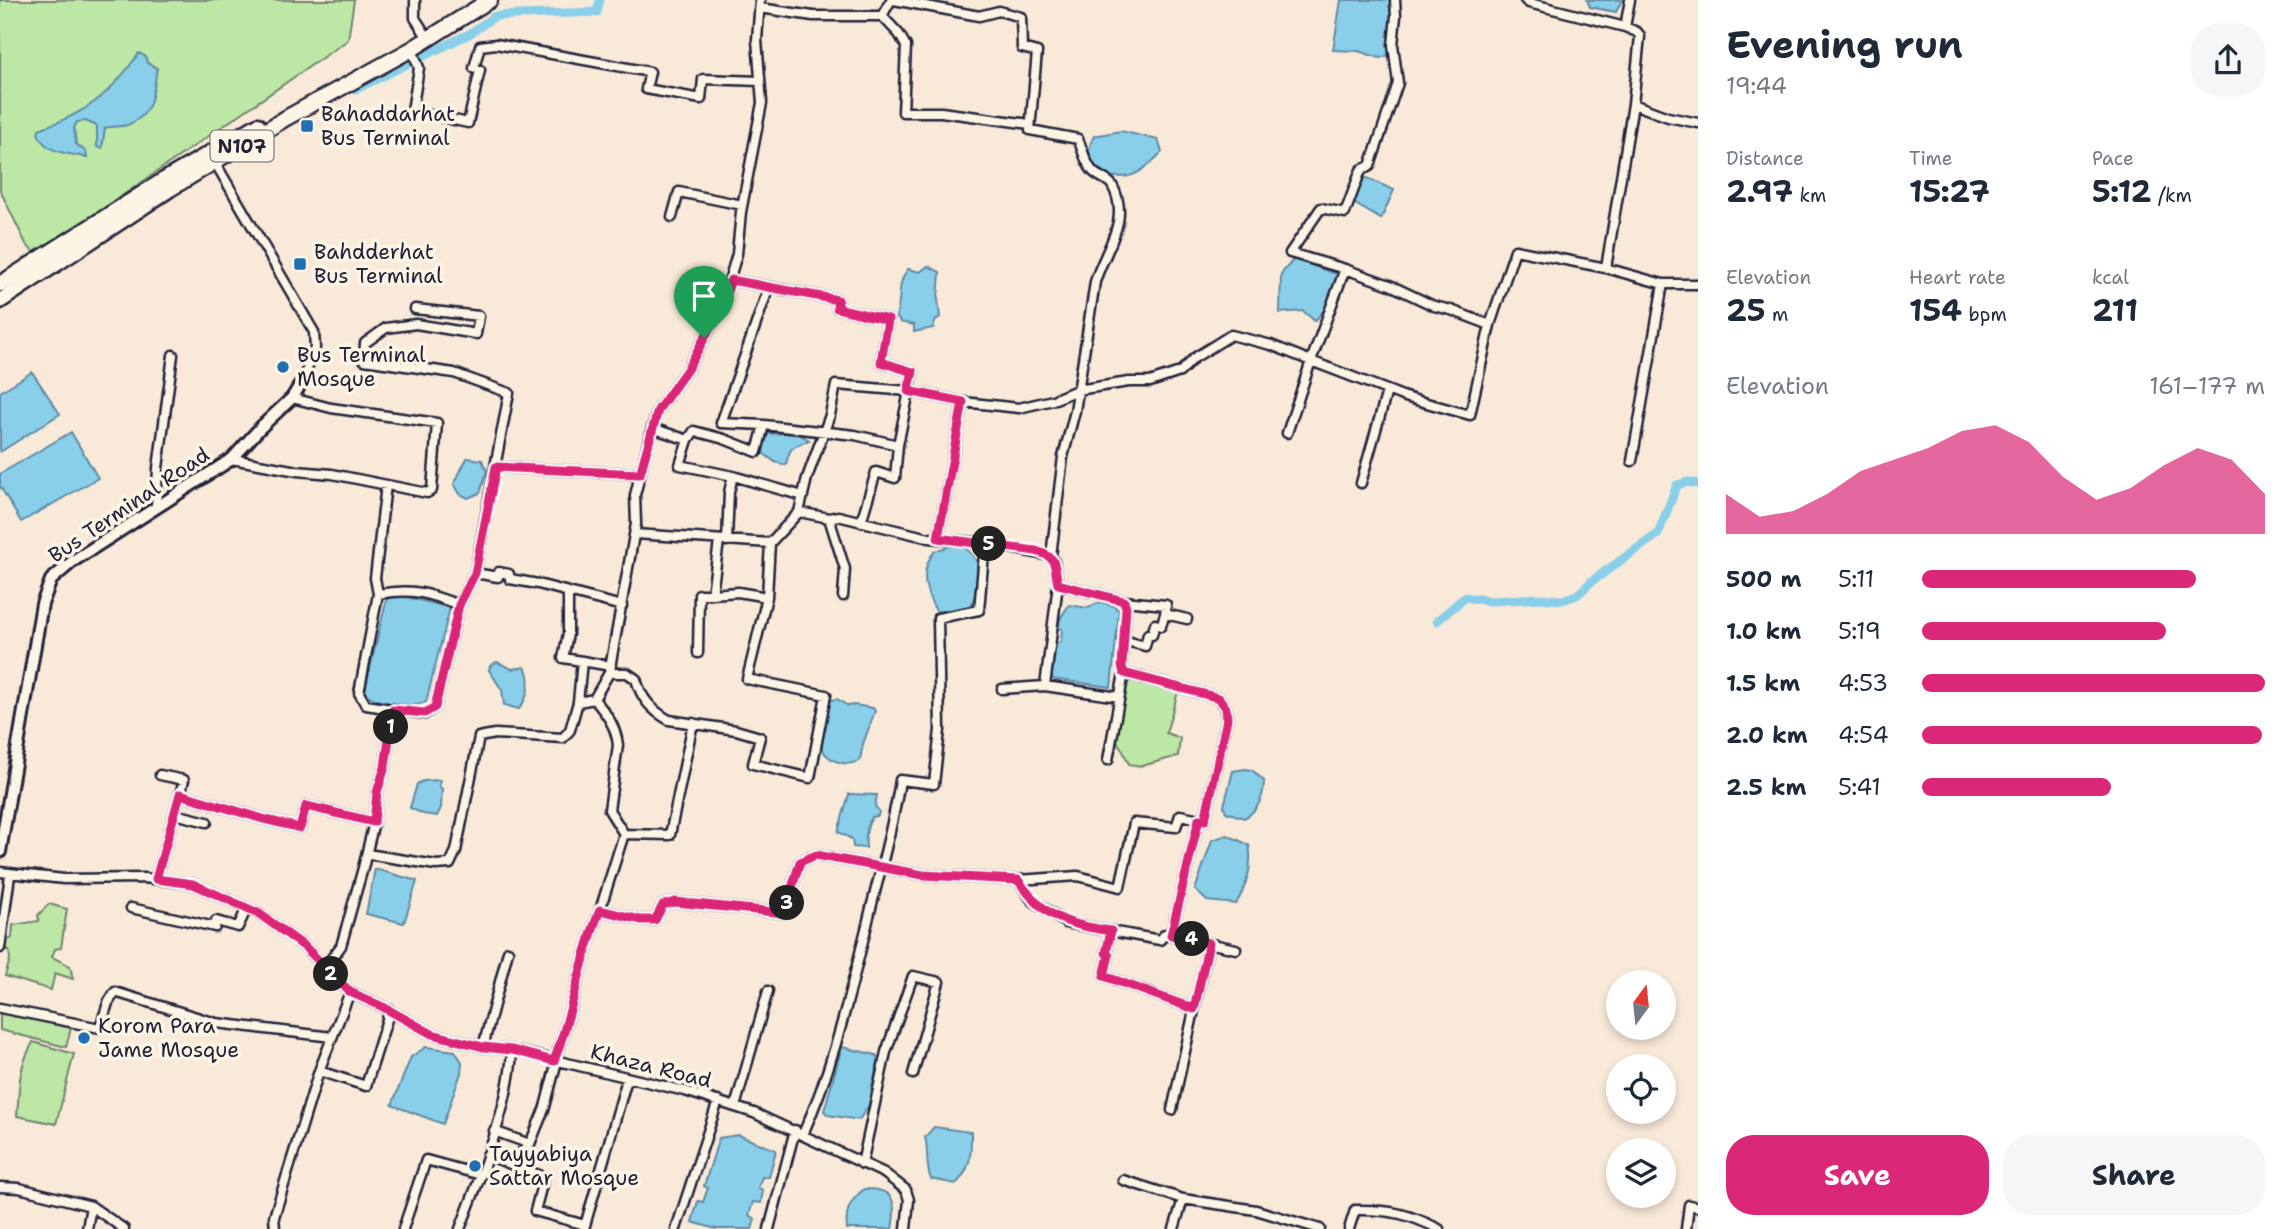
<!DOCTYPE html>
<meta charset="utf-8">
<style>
:root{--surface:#fff;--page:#f6f6f7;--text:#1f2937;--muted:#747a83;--accent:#db2777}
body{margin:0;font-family:"Shantell Sans",sans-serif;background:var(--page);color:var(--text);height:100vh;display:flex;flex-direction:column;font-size:26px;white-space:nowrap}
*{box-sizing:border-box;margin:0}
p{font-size:23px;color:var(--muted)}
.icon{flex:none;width:38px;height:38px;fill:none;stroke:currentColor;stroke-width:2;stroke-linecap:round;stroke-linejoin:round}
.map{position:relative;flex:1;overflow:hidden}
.panel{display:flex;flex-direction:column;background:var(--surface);width:595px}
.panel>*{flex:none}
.needle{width:46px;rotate:15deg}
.fabs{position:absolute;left:1606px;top:970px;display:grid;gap:14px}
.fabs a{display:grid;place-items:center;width:70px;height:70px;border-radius:50%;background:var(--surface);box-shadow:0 4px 10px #0003;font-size:35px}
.pin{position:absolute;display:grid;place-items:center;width:60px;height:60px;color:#fff;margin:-72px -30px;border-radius:50% 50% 50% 0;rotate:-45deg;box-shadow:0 0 7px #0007}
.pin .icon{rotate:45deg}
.km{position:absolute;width:35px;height:35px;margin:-18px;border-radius:50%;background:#222;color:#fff;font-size:19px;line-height:35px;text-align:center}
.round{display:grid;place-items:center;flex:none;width:74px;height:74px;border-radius:28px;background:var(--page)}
.head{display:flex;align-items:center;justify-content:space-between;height:119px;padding:0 28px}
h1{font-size:38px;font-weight:700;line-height:52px}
.figures{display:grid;grid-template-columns:repeat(3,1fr);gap:10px;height:119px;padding:7px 28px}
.figures div{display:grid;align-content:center}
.figures b{font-size:30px;font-weight:700}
.figures small{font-size:19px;font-weight:400}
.figures p{font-size:19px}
.chart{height:196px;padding:14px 28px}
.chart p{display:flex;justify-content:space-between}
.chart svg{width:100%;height:126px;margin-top:7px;fill:var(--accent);opacity:.7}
.cta{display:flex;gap:14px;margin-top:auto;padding:14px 28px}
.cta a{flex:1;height:80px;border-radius:28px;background:var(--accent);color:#fff;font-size:28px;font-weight:700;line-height:80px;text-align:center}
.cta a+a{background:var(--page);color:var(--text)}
ul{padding:0 28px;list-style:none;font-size:23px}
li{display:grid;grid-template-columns:112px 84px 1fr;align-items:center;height:52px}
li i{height:18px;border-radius:9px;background:var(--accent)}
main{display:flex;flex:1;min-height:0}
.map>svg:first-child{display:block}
.green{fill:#bde7a4;stroke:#708470;stroke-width:2}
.water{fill:#89cfea;stroke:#608aa4;stroke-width:2}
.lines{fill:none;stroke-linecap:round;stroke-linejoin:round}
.canal{stroke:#89cfea;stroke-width:9}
.street-casing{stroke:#22223b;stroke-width:13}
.secondary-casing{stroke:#22223b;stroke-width:16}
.highway-casing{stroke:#22223b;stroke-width:19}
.street{stroke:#fcf5e5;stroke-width:8}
.secondary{stroke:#fcf5e5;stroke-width:10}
.highway{stroke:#fcf5e5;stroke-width:14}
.route-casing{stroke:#fff;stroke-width:14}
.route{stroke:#db2777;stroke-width:9}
.poi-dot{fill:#1f6fb2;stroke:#fcf5e5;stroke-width:2.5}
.labels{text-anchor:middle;stroke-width:7;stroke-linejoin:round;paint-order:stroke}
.shield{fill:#fcf5e5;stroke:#63616e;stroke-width:2}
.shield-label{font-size:19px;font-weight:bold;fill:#22223b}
.poi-label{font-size:21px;fill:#22223b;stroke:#fcf5e5;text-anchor:start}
.street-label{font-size:21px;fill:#22223b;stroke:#fcf5e5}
</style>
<main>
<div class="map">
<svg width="1698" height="1229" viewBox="0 0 1698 1229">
<rect width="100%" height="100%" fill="#f9e9d8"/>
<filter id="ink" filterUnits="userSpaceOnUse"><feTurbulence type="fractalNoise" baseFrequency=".0143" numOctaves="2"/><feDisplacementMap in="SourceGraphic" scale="14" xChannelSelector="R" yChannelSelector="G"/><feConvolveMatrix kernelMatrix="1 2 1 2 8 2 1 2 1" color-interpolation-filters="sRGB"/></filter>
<g filter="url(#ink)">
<path class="green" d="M 0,0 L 354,0 L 348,40 L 36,255 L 26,244 L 0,190 Z
M 1128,678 L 1178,692 L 1166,733 L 1180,738 L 1178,756 L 1142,766 L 1129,764 L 1122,749 L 1115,739 Z
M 49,904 L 67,909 L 61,948 L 55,949 L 52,957 L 70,966 L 73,979 L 55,973 L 51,990 L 5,976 L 10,959 L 9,950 L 6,950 L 7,941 L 12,938 L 13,925 L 39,921 L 38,915 Z
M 0,1011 L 71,1028 L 66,1047 L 0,1030 Z
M 33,1042 L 74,1054 L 56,1124 L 17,1116 C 20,1085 17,1071 33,1042 Z"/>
<path class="water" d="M 1341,0 L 1390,0 L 1392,13 L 1389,55 L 1380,58 L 1358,51 L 1333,50 Z
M 1587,0 L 1622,0 L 1616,12 L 1590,7 Z
M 139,53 L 146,57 L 147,63 L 157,68 C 153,91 154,116 127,125 C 120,127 112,126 105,128 L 102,148 L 97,147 L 97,126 L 85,121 L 77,122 L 74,128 L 76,144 L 86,152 L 87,158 C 69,152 46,155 38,133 L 39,129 C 86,114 111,94 139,53 Z
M 1121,131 L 1158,140 L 1162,152 C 1140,175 1128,183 1097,173 C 1089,159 1086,150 1094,136 Z
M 1362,176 L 1394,190 L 1381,219 L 1352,202 Z
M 1294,259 L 1339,275 L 1326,308 L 1315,321 L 1303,311 L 1280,313 L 1281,274 Z
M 928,266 L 940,272 L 938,299 L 940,317 L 936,320 L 933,328 L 914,332 L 914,325 L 900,322 L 896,316 C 902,300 896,284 908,269 L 920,272 Z
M 32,372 L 60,414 L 0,452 L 0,392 Z
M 71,432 L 98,478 L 21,522 L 0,486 L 0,474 Z
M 791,433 L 799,434 L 809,440 C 792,448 790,445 786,465 L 775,462 L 760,451 L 768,434 Z
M 467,458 L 482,460 L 487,471 L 480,493 L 468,498 L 460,494 L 454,484 Z
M 950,546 L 963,546 C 969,551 975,557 977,563 C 980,573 977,600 969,606 C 961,611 945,612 936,611 C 925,592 919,569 935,551 Z
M 404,596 L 450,608 L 426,702 C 409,709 379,704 364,693 L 387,598 Z
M 1100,602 L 1114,606 L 1119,611 L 1111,687 L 1051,679 L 1055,645 L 1061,641 L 1062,629 L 1058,628 L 1061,617 L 1069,605 L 1088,608 Z
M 497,662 L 512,669 L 525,667 C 532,680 528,698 519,709 L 504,705 L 502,690 L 489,670 L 490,666 Z
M 837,699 L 848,706 L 854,705 L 873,708 L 875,711 L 863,744 L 860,760 C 845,770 819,758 820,739 C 820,726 825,713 827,701 Z
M 1245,769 L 1252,770 L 1264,781 C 1264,796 1258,811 1244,818 L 1226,812 L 1224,806 L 1233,771 Z
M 440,780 L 439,786 L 442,789 L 441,808 L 437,816 L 423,814 L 410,808 L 417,784 L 423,781 Z
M 849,794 L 877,795 L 875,806 L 879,811 L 878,816 L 872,817 C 866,827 865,837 866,848 L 853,847 L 852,839 L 838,832 Z
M 1227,835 L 1249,845 C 1253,867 1247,886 1236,904 L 1207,901 L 1195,890 L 1212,840 Z
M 375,869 L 417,881 L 404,923 L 366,914 Z
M 426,1047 L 455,1051 L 462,1062 L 461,1073 L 443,1124 L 392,1105 L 411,1057 Z
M 842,1047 L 876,1055 L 879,1059 L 871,1089 L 874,1090 L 871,1106 L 869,1105 L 859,1120 L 828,1115 L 824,1111 Z
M 934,1127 L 971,1132 C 971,1153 972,1168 956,1184 L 931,1179 C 925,1167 929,1150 925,1137 Z
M 738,1135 L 776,1150 L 769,1177 L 762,1177 L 758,1188 L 763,1190 L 761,1203 L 753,1202 L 749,1215 L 755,1219 L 752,1229 L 716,1229 L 692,1222 L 698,1201 L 703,1202 L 708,1188 L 704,1186 L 719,1138 Z
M 864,1189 C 895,1188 897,1203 892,1229 L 847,1229 C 845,1210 850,1201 864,1189 Z"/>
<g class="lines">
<path class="canal" d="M 356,89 L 469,34 L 495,16 L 597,12 L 600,0
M 1437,621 L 1465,597 L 1491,601 L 1540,598 L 1562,600 L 1577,595 L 1592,581 L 1658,534 L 1677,485 L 1688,482 L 1698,484"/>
<defs>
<path id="street" d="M 415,0 L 415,18 L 424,32
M 894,0 L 979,16 L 999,11 L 1021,17 L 1022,48 L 1037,52 L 1030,130 L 1078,139 C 1082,148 1085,161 1091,169 C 1096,177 1107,178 1112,185 C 1132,221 1104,250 1095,282 L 1075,411 L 1063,457 L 1051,556
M 1525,0 L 1529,3 L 1625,27 L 1637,32 L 1640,36 L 1633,104 L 1606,268
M 760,8 L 813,16 L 882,16 L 891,0
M 882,16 L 899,34 L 906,46 L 903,112 L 941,112 L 1030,124
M 1625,27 L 1630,0
M 412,49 L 419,68 L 412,111 L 468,123 L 480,70 L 474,68 L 480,46 L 496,44 L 650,72 L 646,89 L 701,99 L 703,79 L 760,81
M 1633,104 L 1668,117 L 1698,123
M 213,159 L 314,332 L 315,348 L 302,382
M 672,217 L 679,192 L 742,205
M 1345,269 L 1290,253 L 1321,208 L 1345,213 L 1361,170 L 1370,166 L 1398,83 L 1393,45 L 1396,16 L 1395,0
M 731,280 L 769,287 L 721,423 L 764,425
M 652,428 L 688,440 L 694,431 L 724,439 L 757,452 L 764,425 L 855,435 L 898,445 L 913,372 L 881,362 L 888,320 L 837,308 L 838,300 L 769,287
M 1287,433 L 1311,361 L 1405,397 L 1470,415 L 1490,325 L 1515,250 L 1606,268 L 1663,284 L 1698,284
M 688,440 L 680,465 L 733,476 L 729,492 L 727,541
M 232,459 L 297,471 L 332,474 L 427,493 L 432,490 L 437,423 L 331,408 L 292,398
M 1632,461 L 1663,284
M 496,467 L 640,474
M 733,476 L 803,496
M 1361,483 L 1387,391
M 386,485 L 375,578 L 378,594 L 359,693 L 366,705 L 425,714 L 435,707 L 459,605 L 475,573 L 509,393 L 454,373 L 364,360 L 365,343 L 386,328 L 416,324 L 476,334 L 479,316 L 415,309
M 156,507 L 158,468 L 173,355
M 799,512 L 829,518 L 838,516 L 929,538 L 985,543 L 1051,556 L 1054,561 L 1058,584 L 1124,601 L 1126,607 L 1122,666 L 1124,673 L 1219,698 L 1226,708 L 1227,719 L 1205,820 L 1180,815 L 1176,827 L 1134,823 L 1120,887 L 1078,876 L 1018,880
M 829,518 L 845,569 L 843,596
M 861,522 L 876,472 L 895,478 L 898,445
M 635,534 L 770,543 L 799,512 L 807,478 L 830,415 L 836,385 L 908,391 L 963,402 L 1019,408 L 1053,400 L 1077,390 L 1129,382 L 1150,382 L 1180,372 L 1194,358 L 1231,335 L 1271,345 L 1311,361 L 1345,269 L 1390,285 L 1434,306 L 1451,310 L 1490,325
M 938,538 L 963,402
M 475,573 L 498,577 L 499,572 L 509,574 L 510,579 L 538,584 L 622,606
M 1058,584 L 1045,686 L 1119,697
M 568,592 L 568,634 L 563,658 L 582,661
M 378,594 C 413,588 427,593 459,605
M 712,594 L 738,592 L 767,597
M 1124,601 L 1166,605 L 1165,614
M 1123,640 L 1145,646 L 1148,634 L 1152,635 L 1155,624 L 1161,626 L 1165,614 L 1187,619
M 698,653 L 699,594 L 712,594 L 719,541
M 609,673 L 627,673 L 636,679 C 641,698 651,710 669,720 L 736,730 L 760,737 L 753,764 L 810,778 L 826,695 L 747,679 L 767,597 L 770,543
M 1002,689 L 1045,686
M 578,702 L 582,661 L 611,666
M 1108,760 L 1124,673
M 180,794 L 263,819 L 300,828 L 306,806 L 374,822
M 175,814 L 207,822
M 624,834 L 670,835 L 693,723
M 367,854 L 436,865 L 450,864 L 456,851 L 479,737 L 495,734 L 563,738 L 570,730 L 578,702 L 594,699
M 0,872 L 64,879 L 144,878 L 193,884 L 258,913 L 305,947 L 350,992 L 383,1007 L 432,1034 L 483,1047 L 512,1050 L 685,1091 L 754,1113 L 884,1173 L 906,1190 L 909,1200 L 906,1229
M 156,879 L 184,780 L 160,775
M 131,908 L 215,927 L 216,921 L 238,927 L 247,908
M 600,910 L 624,834 L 609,810 L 618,745 C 616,726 606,713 594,699 L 609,673 L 636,524 L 635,495 L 652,428 L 658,410 L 688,368 L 721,308 L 737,254 L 741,212 L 762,103 L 757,40 L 760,0
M 1111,931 L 1106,953 L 1109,955 L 1104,976 L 1194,1009
M 1171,935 L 1199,819
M 0,948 L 10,875
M 325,967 L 341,946 L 363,868 L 374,822 L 377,792 L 385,767 L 393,710
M 0,1008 L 100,1028 L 108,1003 L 115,992 L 216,1023 L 332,1037
M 483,1047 L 508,951
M 554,1061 C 573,1012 580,959 600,910 L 641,920 L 655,920 L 663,905 L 675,902 L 784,913 L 800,862 L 816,855 L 923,875 L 1018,880 L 1032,900 L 1066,923 L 1160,940 L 1165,934 L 1236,949
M 319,1071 L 366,1086 L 390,1010
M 735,1107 L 768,991
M 1172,1110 L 1209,943
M 494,1131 L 530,1144
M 803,1134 C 833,1068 849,996 867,925 C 878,877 893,829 900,780 L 934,784 L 940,730 L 938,618 L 979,610 L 985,543
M 487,1155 L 544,1177 L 535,1211 L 585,1225
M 510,1164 L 530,1144 L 545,1107 L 557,1061
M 862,1164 L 886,1052 L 913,976 L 939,982 L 913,1074
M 1123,1180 L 1183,1199 L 1174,1229
M 0,1187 L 19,1188 L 91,1206 L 124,1229
M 1183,1199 L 1256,1210 L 1320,1229
M 87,1229 L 91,1206
M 275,1229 L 274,1217 L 319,1071 L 350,992
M 403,1229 L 426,1160 L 481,1175
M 460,1229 C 480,1177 510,1105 512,1050
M 584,1229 L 627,1079
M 676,1229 L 718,1101
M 769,1229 L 795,1130
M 1349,1229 L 1355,1210 C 1389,1209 1409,1214 1439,1229
M 1686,1229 L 1689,1205 L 1698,1207"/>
<path id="secondary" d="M 0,852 L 42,604 L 51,580 L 73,561 L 232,459 L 261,427 L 292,398 L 302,382"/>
<path id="highway" d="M 0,284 L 164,180 L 258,125
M 0,301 L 170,189 L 286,118 L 412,49 L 490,0"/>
</defs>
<use href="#street" class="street-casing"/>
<use href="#secondary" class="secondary-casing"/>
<use href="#highway" class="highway-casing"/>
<use href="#street" class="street"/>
<use href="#secondary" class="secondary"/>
<use href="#highway" class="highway"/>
</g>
</g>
<g class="lines" filter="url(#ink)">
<defs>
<path id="route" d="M 731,280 L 838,300 L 837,308 L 888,320 L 881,362 L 913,372 L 908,391 L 963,402 L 938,538 L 1036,551 C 1059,558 1053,564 1058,584 L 1124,601 L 1126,607 L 1122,666 L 1124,673 L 1219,698 L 1226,708 L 1227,719 L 1205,820 L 1199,819 L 1171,935 L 1209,943 L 1194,1009 L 1104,976 L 1109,955 L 1106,953 L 1111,931 C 1067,924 1045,919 1018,880 L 923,875 L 816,855 L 800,862 L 784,913 L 675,902 L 663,905 L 655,920 L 641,920 L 600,910 C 580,959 573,1011 554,1061 L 512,1050 L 483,1047 L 432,1034 L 383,1007 L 350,992 L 305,947 L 258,913 L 193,884 L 156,879 L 180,794 L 263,819 L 300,828 L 306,806 L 374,822 L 377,792 L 385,767 L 393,710 L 425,713 L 435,707 L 459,605 L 475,573 L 496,467 L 640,474 L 658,410 L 688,368 L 721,308 Z"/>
</defs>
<use href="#route" class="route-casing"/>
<use href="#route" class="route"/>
</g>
<g class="poi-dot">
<rect x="300" y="119" width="14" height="14" rx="3.5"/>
<rect x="293" y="257" width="14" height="14" rx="3.5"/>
<circle cx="283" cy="367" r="7"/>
<circle cx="84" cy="1038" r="7"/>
<circle cx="475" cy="1166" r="7"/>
</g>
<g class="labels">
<rect class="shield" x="210.5" y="130.5" width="63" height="31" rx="5"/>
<g class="shield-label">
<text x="242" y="153">N107</text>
</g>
<g class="poi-label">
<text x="321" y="121">Bahaddarhat<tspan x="321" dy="24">Bus Terminal</tspan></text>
<text x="314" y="259">Bahdderhat<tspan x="314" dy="24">Bus Terminal</tspan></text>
<text x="297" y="362">Bus Terminal<tspan x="297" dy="24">Mosque</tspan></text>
<text x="98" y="1033">Korom Para<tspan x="98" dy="24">Jame Mosque</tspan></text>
<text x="489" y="1161">Tayyabiya<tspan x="489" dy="24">Sattar Mosque</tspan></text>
</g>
<g class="street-label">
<text transform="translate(129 505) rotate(-34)" y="7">Bus Terminal Road</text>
<text transform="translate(651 1066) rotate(14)" y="7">Khaza Road</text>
</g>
</g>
</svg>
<div class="fabs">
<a><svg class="needle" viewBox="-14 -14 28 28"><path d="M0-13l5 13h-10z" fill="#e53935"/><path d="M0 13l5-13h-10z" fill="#747a83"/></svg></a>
<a><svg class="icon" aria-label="locate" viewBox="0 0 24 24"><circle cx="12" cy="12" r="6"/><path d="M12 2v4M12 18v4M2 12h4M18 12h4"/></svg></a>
<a><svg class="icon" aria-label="layers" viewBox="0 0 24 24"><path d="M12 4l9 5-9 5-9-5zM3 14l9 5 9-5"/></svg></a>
</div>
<div class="pin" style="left:704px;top:338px;background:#1e9e55"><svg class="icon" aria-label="arrive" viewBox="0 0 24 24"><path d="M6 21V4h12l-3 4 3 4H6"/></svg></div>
<b class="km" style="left:391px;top:727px">1</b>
<b class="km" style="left:331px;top:974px">2</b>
<b class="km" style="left:787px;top:903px">3</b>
<b class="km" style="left:1192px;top:939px">4</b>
<b class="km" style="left:989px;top:544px">5</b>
</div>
<section class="panel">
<div class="head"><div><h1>Evening run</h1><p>19:44</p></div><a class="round"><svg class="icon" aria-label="share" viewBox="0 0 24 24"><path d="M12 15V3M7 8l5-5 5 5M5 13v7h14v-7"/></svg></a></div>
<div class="figures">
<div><p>Distance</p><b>2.97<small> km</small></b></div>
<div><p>Time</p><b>15:27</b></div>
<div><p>Pace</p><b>5:12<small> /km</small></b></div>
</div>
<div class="figures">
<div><p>Elevation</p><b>25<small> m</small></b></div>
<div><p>Heart rate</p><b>154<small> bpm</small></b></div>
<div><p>kcal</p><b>211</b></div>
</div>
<div class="chart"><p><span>Elevation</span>161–177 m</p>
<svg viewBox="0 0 160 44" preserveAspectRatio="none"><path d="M0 44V30L10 38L20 36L30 30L40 22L50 18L60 14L70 8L80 6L90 12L100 24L110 32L120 28L130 20L140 14L150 18L160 30V44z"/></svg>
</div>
<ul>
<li><b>500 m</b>5:11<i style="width:80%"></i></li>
<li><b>1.0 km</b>5:19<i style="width:71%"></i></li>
<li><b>1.5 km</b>4:53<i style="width:100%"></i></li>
<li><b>2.0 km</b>4:54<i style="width:99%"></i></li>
<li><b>2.5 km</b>5:41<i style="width:55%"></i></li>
</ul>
<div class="cta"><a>Save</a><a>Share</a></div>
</section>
</main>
